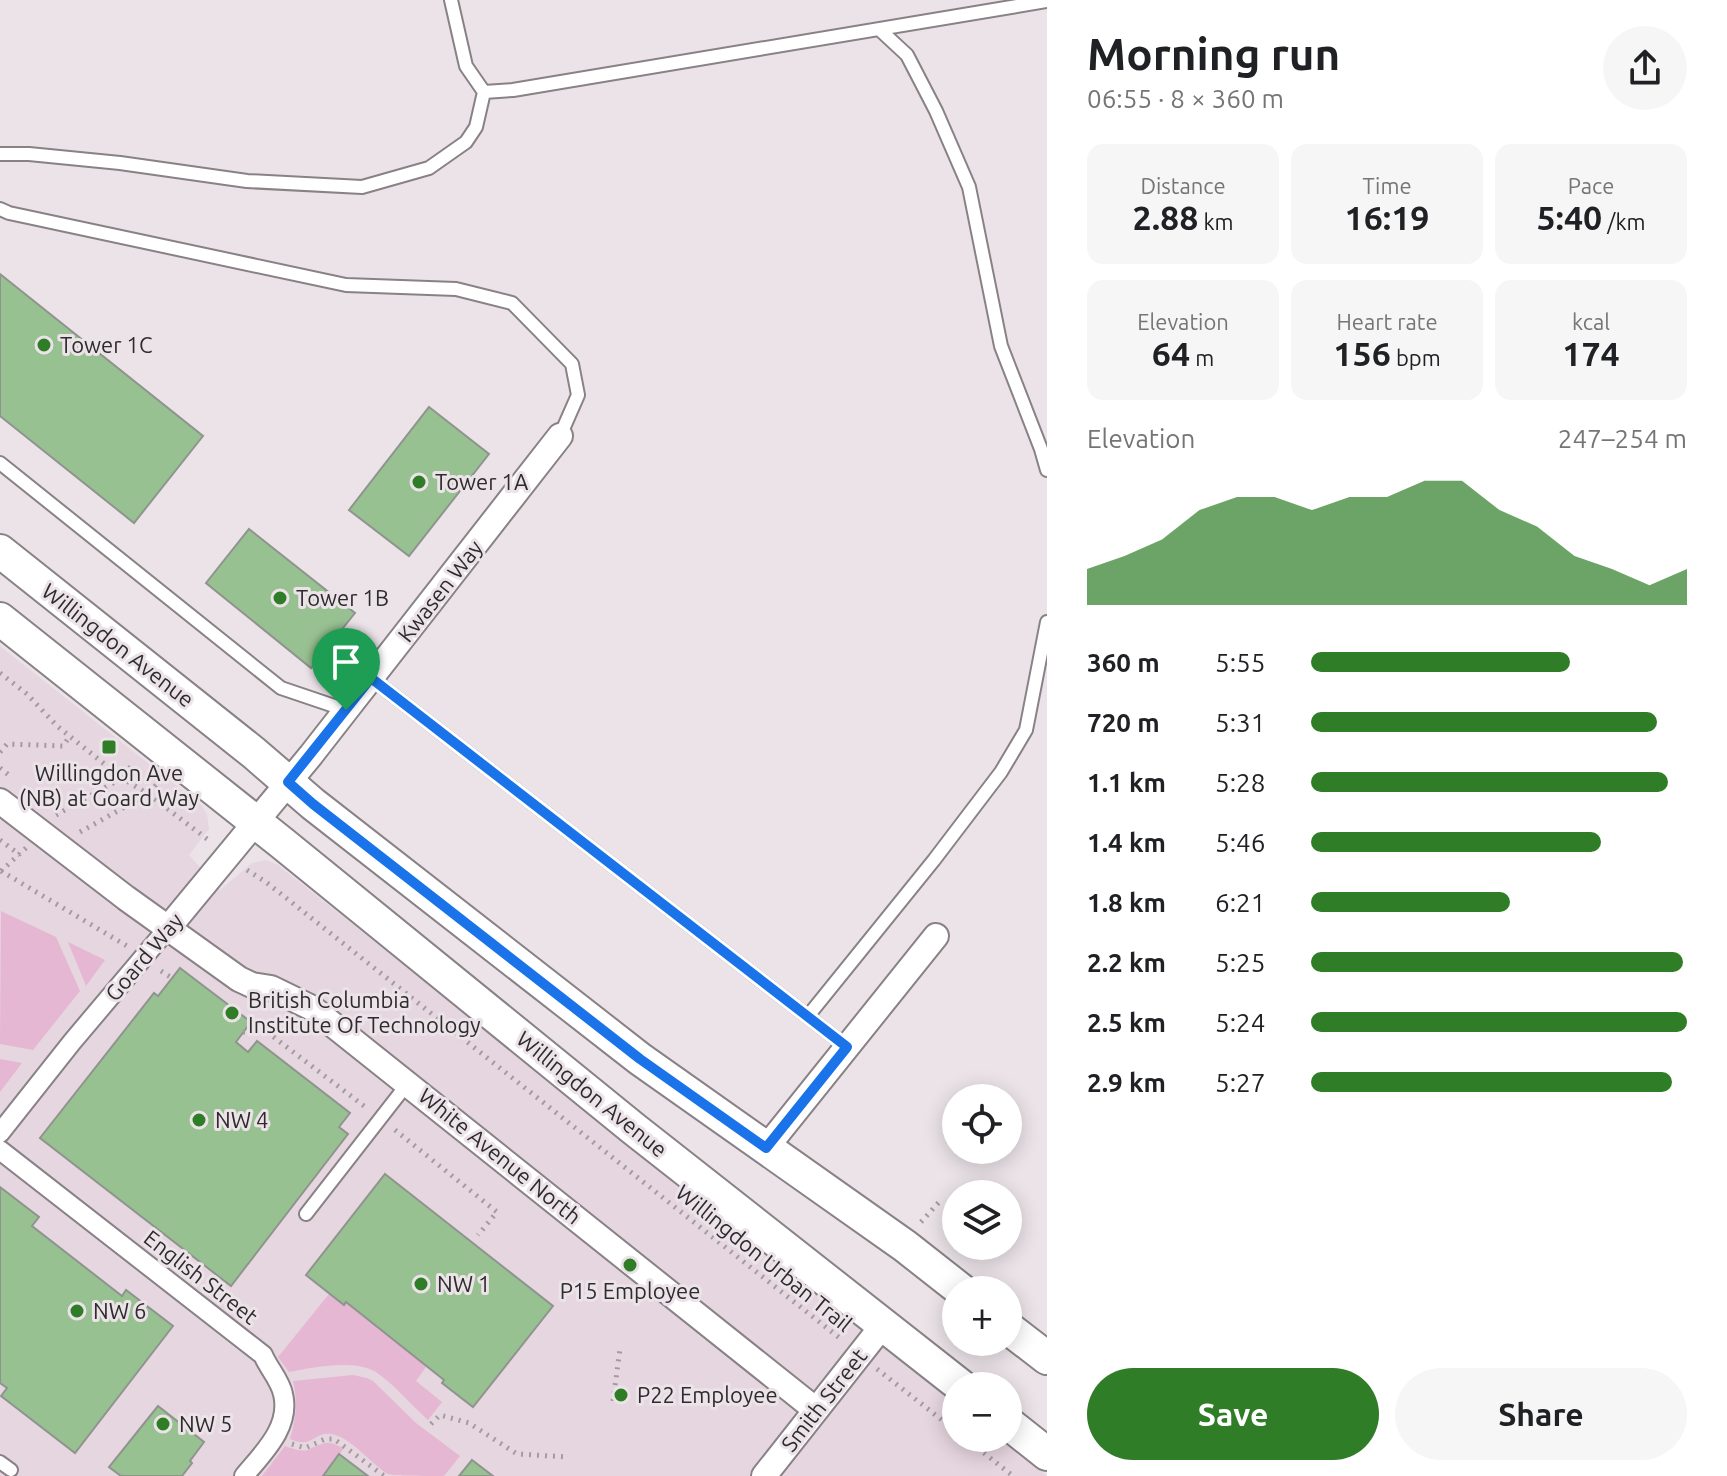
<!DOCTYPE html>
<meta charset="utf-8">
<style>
:root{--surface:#fff;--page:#f6f6f6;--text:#202124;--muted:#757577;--accent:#2f7d26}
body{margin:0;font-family:Ubuntu,sans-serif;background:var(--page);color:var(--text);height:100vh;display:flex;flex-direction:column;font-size:30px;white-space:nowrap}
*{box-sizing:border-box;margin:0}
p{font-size:26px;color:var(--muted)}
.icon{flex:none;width:44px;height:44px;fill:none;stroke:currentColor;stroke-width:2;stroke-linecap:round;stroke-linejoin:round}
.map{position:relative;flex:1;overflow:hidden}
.side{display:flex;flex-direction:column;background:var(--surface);width:680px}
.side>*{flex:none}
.buttons{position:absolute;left:942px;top:1084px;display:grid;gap:16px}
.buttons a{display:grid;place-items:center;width:80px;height:80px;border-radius:50%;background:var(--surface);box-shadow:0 4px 20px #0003;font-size:40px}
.pin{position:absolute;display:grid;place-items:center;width:68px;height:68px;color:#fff;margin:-82px -34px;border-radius:50% 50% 50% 0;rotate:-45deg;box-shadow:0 0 8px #0007}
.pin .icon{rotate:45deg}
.round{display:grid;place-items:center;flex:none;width:84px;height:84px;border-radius:42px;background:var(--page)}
.overview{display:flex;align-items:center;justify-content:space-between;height:136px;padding:0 40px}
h1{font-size:44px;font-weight:600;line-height:60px}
.metrics{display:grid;grid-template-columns:repeat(3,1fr);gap:12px;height:136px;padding:8px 40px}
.metrics div{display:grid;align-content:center;border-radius:16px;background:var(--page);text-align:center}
.metrics b{font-size:34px;font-weight:600}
.metrics small{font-size:22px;font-weight:400}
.metrics p{font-size:22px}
.chart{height:224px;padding:16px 40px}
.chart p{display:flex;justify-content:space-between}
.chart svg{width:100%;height:144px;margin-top:8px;fill:var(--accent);opacity:.7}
.button{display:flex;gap:16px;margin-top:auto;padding:16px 40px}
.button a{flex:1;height:92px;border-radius:48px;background:var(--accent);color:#fff;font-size:32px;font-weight:600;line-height:92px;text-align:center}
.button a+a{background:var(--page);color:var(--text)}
ul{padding:0 40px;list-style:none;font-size:26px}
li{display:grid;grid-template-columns:128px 96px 1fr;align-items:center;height:60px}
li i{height:20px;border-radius:10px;background:var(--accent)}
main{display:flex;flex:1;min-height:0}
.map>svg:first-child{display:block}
.built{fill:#e6d6df}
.green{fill:#e5b7d3}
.building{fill:#98c192;stroke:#8f948e;stroke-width:2}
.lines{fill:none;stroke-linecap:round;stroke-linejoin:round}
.service-casing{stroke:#888185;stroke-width:16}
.pedestrian-casing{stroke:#888185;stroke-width:22}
.minor-casing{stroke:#888185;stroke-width:28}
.secondary-casing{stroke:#888185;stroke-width:36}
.path{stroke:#a29ca0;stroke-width:5;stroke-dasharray:2 6;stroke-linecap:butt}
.service{stroke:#fff;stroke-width:12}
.pedestrian{stroke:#fff;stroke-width:18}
.minor{stroke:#fff;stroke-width:24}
.secondary{stroke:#fff;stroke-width:32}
.route-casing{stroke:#fff;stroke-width:16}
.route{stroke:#1a73e8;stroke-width:10}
.poi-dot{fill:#2f7d26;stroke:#ebe3e8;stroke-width:3}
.labels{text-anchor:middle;stroke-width:6;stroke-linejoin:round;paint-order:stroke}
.poi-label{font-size:22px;fill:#2e2b2d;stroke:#ebe3e8;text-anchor:start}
.street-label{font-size:22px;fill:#2e2b2d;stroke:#ebe3e8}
</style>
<main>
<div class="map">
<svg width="1047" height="1476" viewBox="0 0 1047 1476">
<rect width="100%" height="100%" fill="#ebe3e8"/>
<path class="built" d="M 0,646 L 201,805 L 207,814 L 209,829 L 189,855 L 220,890 L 252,863 L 266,860 L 278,865 L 956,1404 L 956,1438 L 999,1438 L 1047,1476 L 0,1476 Z"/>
<path class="green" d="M 1,911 L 56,937 L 80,991 L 33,1050 L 0,1044 Z
M 68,942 L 105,960 L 86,986 Z
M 0,1059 L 22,1063 L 0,1092 Z
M 346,1288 L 428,1364 L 416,1381 L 442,1402 L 428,1420 C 411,1405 394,1384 376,1372 C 354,1359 313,1367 289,1372 L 278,1357 L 329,1294 L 338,1300 Z
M 353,1375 L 367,1378 L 373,1381 L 416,1423 L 460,1456 L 444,1476 C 431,1476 398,1476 388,1474 C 371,1464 350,1436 331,1434 C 312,1432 314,1449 290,1439 C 296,1419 298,1402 293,1381 Z
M 325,1443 L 331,1443 L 344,1448 L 323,1476 L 262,1476 L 285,1446 C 310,1455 304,1449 325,1443 Z"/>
<path class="building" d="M 0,274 L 203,436 L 134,523 L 0,416 Z
M 429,407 L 489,454 L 409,556 L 349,510 Z
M 249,529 L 355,613 L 311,668 L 206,583 Z
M 180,968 L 251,1022 L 236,1042 L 248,1052 L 257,1041 L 350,1113 L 339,1127 L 348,1134 L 231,1286 L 40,1138 L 154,993 L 158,996 Z
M 385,1174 L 553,1306 L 473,1407 L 442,1383 L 444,1380 L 346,1302 L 344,1305 L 306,1275 Z
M 0,1187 L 39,1217 L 32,1226 L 122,1296 L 126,1290 L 173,1326 L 75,1453 L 1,1396 L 7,1388 L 0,1383 Z
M 158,1406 L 204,1442 L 190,1461 L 192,1463 L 182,1476 L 121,1476 L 109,1467 Z
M 339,1454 L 368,1476 L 323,1476 Z
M 472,1460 L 493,1476 L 459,1476 Z"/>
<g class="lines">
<defs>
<path id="service" d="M 451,0 L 466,66 L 484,92 L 513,90 L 1047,1
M 879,29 L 907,55 L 936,111 L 969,187 L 1001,346 L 1041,449 L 1047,470
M 0,154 L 29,154 L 120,163 L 247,181 L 362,187 L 429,168 L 466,142 L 476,127 L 484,92
M 0,209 L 9,213 L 346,285 L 456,289 L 512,303 L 572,364 L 578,395 L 560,436
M 0,463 L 281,688 L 346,710
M 371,678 L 847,1047
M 808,1016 L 934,860 L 1001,772 L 1026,730 L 1047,622
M 306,1214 L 408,1083
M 0,1462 L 11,1470"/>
<path id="pedestrian" d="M 0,1133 L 72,1042 L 169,927
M 0,1150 L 263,1355 C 269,1369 280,1380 283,1394 C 291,1427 263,1453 244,1476"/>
<path id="minor" d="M 0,801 L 126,898 L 239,979 L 252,985 L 271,988 L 312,1008 L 816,1410
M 169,927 L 311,755 L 560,436
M 766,1148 L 936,936
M 764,1476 L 883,1325"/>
<path id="secondary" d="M 0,551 L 254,753 L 313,804 L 640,1059 L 905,1246 L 961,1290
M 0,619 L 282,843 L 634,1129 L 961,1386
M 1008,1328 L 1047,1358
M 1008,1423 L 1047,1454"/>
</defs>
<use href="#service" class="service-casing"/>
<use href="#pedestrian" class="pedestrian-casing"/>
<use href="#minor" class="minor-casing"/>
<use href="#secondary" class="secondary-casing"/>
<path class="path" d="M 0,673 L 27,694 L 57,726 L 122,778 L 148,794 L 211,842
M 0,752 L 7,744 L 63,746 L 70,736
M 0,768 L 10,776
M 56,815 L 122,778 L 132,765
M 80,832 L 148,794 L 157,784
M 0,840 L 20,855
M 247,870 L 266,882 L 842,1340
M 1,871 L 127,946
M 1,871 L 26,848
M 161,971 L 172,978
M 243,1032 L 267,1032 L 368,1109
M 395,1130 L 497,1212 L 478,1235
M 921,1222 L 940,1201
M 877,1369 L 956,1431
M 613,1401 L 620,1349
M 431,1424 L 440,1415 L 469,1423 L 517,1454 L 568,1457
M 965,1438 L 1013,1476
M 292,1444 L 305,1448 L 325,1439 L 334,1439 L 384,1476"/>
<use href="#service" class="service"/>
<use href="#pedestrian" class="pedestrian"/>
<use href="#minor" class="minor"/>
<use href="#secondary" class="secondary"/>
</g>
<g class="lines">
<defs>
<path id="route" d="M 371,678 L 847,1047 L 766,1148 L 640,1059 L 313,804 L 288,782 Z"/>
</defs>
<use href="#route" class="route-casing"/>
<use href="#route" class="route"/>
</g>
<g class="poi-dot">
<circle cx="44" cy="345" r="8"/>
<circle cx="419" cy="482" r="8"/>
<circle cx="280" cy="598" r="8"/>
<rect x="101" y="739" width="16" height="16" rx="4"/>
<circle cx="232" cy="1013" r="8"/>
<circle cx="199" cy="1120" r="8"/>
<circle cx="630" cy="1265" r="8"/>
<circle cx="421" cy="1284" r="8"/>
<circle cx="77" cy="1311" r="8"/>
<circle cx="621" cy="1395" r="8"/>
<circle cx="163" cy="1424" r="8"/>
</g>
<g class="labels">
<g class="poi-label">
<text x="60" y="353">Tower 1C</text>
<text x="435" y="490">Tower 1A</text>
<text x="296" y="606">Tower 1B</text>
<text x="109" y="781" text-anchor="middle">Willingdon Ave<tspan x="109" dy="25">(NB) at Goard Way</tspan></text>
<text x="248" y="1008">British Columbia<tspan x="248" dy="25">Institute Of Technology</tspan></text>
<text x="215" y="1128">NW 4</text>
<text x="437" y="1292">NW 1</text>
<text x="630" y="1299" text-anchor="middle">P15 Employee</text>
<text x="93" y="1319">NW 6</text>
<text x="637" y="1403">P22 Employee</text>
<text x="179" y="1432">NW 5</text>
</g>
<g class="street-label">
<text transform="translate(440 591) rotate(-52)" y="8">Kwasen Way</text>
<text transform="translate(118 645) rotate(38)" y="8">Willingdon Avenue</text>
<text transform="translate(144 957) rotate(-50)" y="8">Goard Way</text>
<text transform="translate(592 1094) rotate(39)" y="8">Willingdon Avenue</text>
<text transform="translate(500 1156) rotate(39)" y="8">White Avenue North</text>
<text transform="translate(764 1258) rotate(39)" y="8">Willingdon Urban Trail</text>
<text transform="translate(201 1277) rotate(38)" y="8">English Street</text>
<text transform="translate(824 1400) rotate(-52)" y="8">Smith Street</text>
</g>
</g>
</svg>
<div class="buttons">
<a><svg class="icon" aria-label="locate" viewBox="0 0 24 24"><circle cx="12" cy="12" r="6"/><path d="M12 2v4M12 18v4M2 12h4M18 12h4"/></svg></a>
<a><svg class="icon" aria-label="layers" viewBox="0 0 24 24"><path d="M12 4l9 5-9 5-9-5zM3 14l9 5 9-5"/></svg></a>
<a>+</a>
<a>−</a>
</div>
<div class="pin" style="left:346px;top:710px;background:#1e9e55"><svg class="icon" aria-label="arrive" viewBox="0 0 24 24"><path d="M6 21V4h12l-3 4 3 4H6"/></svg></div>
</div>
<section class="side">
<div class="overview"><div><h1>Morning run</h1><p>06:55 · 8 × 360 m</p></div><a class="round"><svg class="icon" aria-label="share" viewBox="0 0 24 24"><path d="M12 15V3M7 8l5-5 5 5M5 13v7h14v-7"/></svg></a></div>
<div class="metrics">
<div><p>Distance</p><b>2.88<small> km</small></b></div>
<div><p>Time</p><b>16:19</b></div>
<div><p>Pace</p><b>5:40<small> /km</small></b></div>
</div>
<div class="metrics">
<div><p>Elevation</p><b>64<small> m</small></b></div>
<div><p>Heart rate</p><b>156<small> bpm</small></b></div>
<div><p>kcal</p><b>174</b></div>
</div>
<div class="chart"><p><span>Elevation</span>247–254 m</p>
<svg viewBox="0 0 160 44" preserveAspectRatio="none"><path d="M0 44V33L10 29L20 24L30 15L40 11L50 11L60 15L70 11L80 11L90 6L100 6L110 15L120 20L130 29L140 33L150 38L160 33V44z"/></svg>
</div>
<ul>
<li><b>360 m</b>5:55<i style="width:69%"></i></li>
<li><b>720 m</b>5:31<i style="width:92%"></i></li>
<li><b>1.1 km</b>5:28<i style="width:95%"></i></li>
<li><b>1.4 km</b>5:46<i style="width:77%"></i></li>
<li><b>1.8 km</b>6:21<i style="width:53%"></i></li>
<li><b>2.2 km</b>5:25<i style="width:99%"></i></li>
<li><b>2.5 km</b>5:24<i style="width:100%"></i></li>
<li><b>2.9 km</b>5:27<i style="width:96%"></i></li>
</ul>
<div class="button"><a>Save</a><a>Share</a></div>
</section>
</main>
